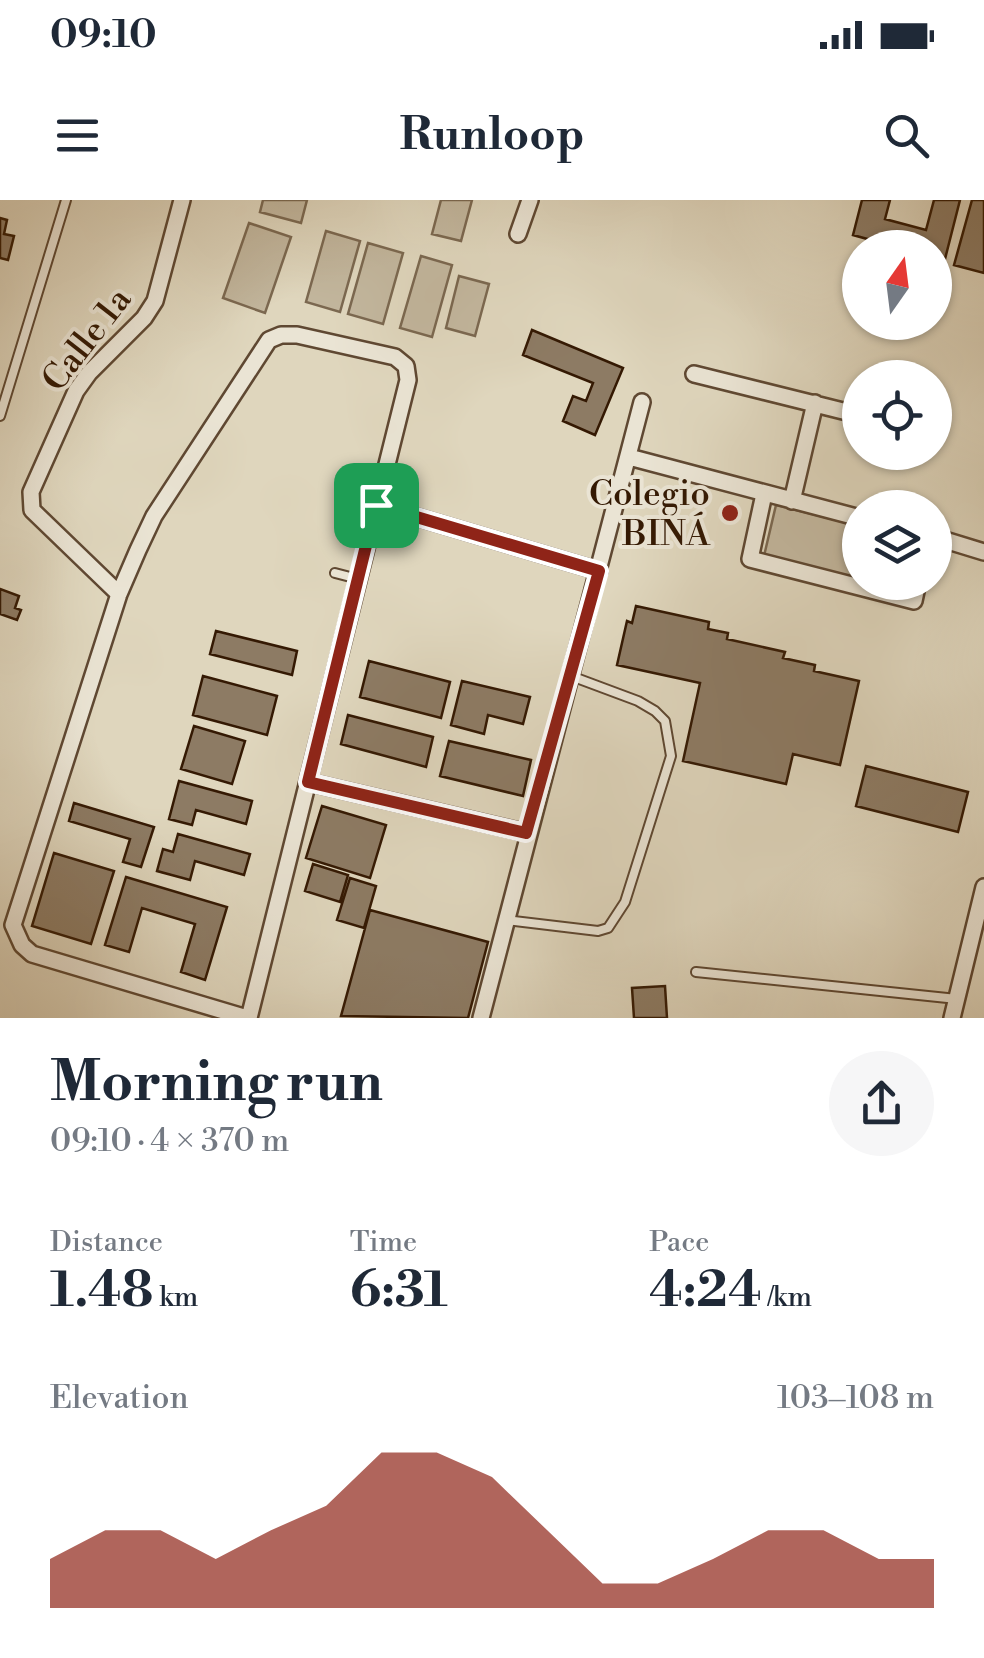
<!DOCTYPE html>
<meta charset="utf-8">
<style>
:root{--surface:#fff;--page:#f6f6f7;--text:#1f2937;--muted:#747a83;--accent:#8f2418}
body{margin:0;font-family:"Libre Bodoni",serif;background:var(--page);color:var(--text);height:100vh;display:flex;flex-direction:column;font-size:38px;white-space:nowrap}
*{box-sizing:border-box;margin:0}
p{font-size:32px;color:var(--muted)}
.icon{flex:none;width:55px;height:55px;fill:none;stroke:currentColor;stroke-width:2;stroke-linecap:round;stroke-linejoin:round}
.map{position:relative;height:818px;overflow:hidden}
.panel{display:flex;flex-direction:column;background:var(--surface);flex:1}
.panel>*{flex:none}
.needle{width:65px;rotate:14deg}
.controls{position:absolute;left:842px;top:30px;display:grid;gap:20px}
.controls a{display:grid;place-items:center;width:110px;height:110px;border-radius:50%;background:var(--surface);box-shadow:0 2px 8px #0004;font-size:50px}
.pin{position:absolute;display:grid;place-items:center;width:85px;height:85px;color:#fff;margin:-42px;border-radius:20px;box-shadow:0 5px 15px #0006}
.round{display:grid;place-items:center;flex:none;width:105px;height:105px;border-radius:52px;background:var(--page)}
.summary{display:flex;align-items:center;justify-content:space-between;height:170px;padding:0 50px}
h1{font-size:55px;font-weight:700;line-height:75px}
.stats{display:grid;grid-template-columns:repeat(3,1fr);gap:15px;height:170px;padding:10px 50px}
.stats div{display:grid;align-content:center}
.stats b{font-size:50px;font-weight:700}
.stats small{font-size:28px;font-weight:400}
.stats p{font-size:28px}
.chart{height:280px;padding:20px 50px}
.chart p{display:flex;justify-content:space-between}
.chart svg{width:100%;height:180px;margin-top:10px;fill:var(--accent);opacity:.7}
.status{display:flex;justify-content:space-between;align-items:center;height:70px;padding:0 50px;background:var(--surface);direction:ltr}
.status svg{height:28px;fill:currentColor}
header{display:flex;justify-content:space-between;align-items:center;height:130px;padding:0 50px;background:var(--surface);font-size:45px;font-weight:700}
.map>svg:first-child{display:block}
.green{fill:#c2b69d;stroke:#7b6850;stroke-width:2.5}
.building{fill:#8d7b64;stroke:#341903;stroke-width:2.5}
.lines{fill:none;stroke-linecap:round;stroke-linejoin:round}
.service-casing{stroke:#5f4832;stroke-width:12}
.minor-casing{stroke:#5f4832;stroke-width:20}
.service{stroke:#eae4d4;stroke-width:8}
.minor{stroke:#eae4d4;stroke-width:15}
.route-casing{stroke:#fff;stroke-width:20}
.route{stroke:#8f2418;stroke-width:12}
.poi-dot{fill:#8f2418;stroke:#eae4d4;stroke-width:4}
.labels{text-anchor:middle;stroke-width:8;stroke-linejoin:round;paint-order:stroke}
.street-label{font-size:35px;fill:#341903;stroke:#eae4d4}
.poi-label{font-size:35px;fill:#341903;stroke:#eae4d4;text-anchor:end}
</style>
<div class="status"><b>09:10</b><svg viewBox="0 0 49 12"><path d="M0 12V9h3v3zM5 12V6h3v6zM10 12V3h3v9zM15 12V0h3v12zM26 1h20v11H26zM47 4h2v5h-2z"/></svg></div>
<header><svg class="icon" aria-label="menu" viewBox="0 0 24 24"><path d="M4 6h16M4 12h16M4 18h16"/></svg>Runloop<svg class="icon" aria-label="search" viewBox="0 0 24 24"><circle cx="10" cy="10" r="6"/><path d="M15 15l6 6"/></svg></header>
<div class="map">
<svg width="984" height="818" viewBox="0 0 984 818">
<rect width="100%" height="100%" fill="#dfd6bd"/>
<filter id="stains"><feTurbulence type="fractalNoise" baseFrequency=".002" numOctaves="4"/><feColorMatrix values="0 0 0 0 .2 0 0 0 0 .09 0 0 0 0 .02 0 0 0 .5 -.17"/></filter>
<radialGradient id="worn" r=".72"><stop offset=".6" stop-color="#630" stop-opacity="0"/><stop offset="1" stop-color="#630" stop-opacity=".3"/></radialGradient>
<path class="green" d="M 263,0 L 307,0 L 301,23 L 260,12 Z
M 441,0 L 472,0 L 461,41 L 432,34 Z
M 249,23 L 291,37 L 265,113 L 223,98 Z
M 326,31 L 360,41 L 340,112 L 306,102 Z
M 368,43 L 403,53 L 383,124 L 348,114 Z
M 421,56 L 452,65 L 432,137 L 400,128 Z
M 459,76 L 489,84 L 475,136 L 446,128 Z
M 776,305 L 860,326 L 860,379 L 764,356 Z"/>
<path class="building" d="M 862,0 L 890,0 L 885,19 L 926,30 L 934,0 L 960,0 L 945,59 L 935,56 L 935,48 L 900,48 L 853,35 Z
M 972,0 L 984,0 L 984,73 L 954,65 Z
M 0,18 L 7,20 L 4,34 L 14,36 L 8,60 L 0,58 Z
M 532,130 L 623,168 L 595,235 L 563,221 L 573,196 L 586,201 L 593,183 L 523,155 Z
M 0,389 L 19,396 L 15,408 L 21,410 L 17,420 L 0,414 Z
M 636,406 L 709,422 L 708,429 L 728,433 L 727,439 L 785,452 L 783,458 L 815,465 L 814,471 L 859,481 L 840,565 L 793,554 L 786,584 L 683,561 L 700,483 L 617,465 L 627,421 L 632,423 Z
M 216,431 L 297,451 L 292,475 L 210,454 Z
M 369,461 L 450,482 L 441,518 L 360,497 Z
M 203,476 L 277,496 L 267,535 L 193,515 Z
M 462,481 L 530,497 L 523,524 L 488,515 L 484,534 L 451,525 Z
M 348,515 L 433,537 L 426,567 L 341,544 Z
M 194,526 L 245,541 L 232,584 L 181,569 Z
M 449,541 L 531,560 L 523,596 L 440,576 Z
M 866,566 L 968,592 L 958,632 L 856,606 Z
M 179,581 L 252,601 L 246,624 L 196,610 L 192,625 L 169,619 Z
M 74,603 L 154,627 L 141,667 L 123,662 L 130,639 L 69,621 Z
M 322,606 L 386,625 L 370,678 L 306,658 Z
M 178,634 L 250,654 L 244,675 L 195,661 L 190,680 L 157,671 L 163,649 L 173,652 Z
M 54,653 L 114,671 L 91,744 L 32,726 Z
M 313,664 L 348,675 L 340,702 L 305,691 Z
M 126,677 L 227,707 L 205,780 L 181,772 L 195,724 L 142,708 L 129,752 L 105,745 Z
M 350,678 L 376,686 L 364,728 L 337,720 Z
M 370,710 L 488,742 L 468,818 L 341,816 Z
M 665,786 L 667,818 L 634,818 L 632,788 Z"/>
<g class="lines">
<defs>
<path id="service" d="M 0,216 L 66,0
M 335,373 L 358,379
M 506,720 L 598,731 L 608,728 L 625,702 L 671,556 L 665,521 L 655,511 L 638,501 L 571,476
M 696,772 L 957,799"/>
<path id="minor" d="M 518,34 L 530,0
M 694,174 L 855,214
M 629,257 L 860,318
M 764,294 L 750,359 L 914,401 L 918,382
M 792,301 L 815,203
M 376,305 L 599,371
M 935,337 L 984,352
M 119,394 L 32,310 L 31,292 L 76,191 L 89,173 L 144,118 L 155,101 L 182,0
M 308,582 L 527,633
M 247,818 L 32,754 L 22,745 L 13,725 L 119,394 L 138,350 L 154,316 L 269,140 L 281,135 L 297,135 L 395,157 L 406,166 L 408,180 L 249,818
M 481,818 L 642,202
M 952,818 L 984,687"/>
</defs>
<use href="#service" class="service-casing"/>
<use href="#minor" class="minor-casing"/>
<use href="#service" class="service"/>
<use href="#minor" class="minor"/>
</g>
<g class="lines">
<defs>
<path id="route" d="M 376,305 L 599,371 L 526,633 L 308,582 Z"/>
</defs>
<use href="#route" class="route-casing"/>
<use href="#route" class="route"/>
</g>
<circle class="poi-dot" cx="730" cy="313" r="10"/>
<g class="labels">
<g class="street-label">
<text transform="translate(86 139) rotate(-52)" y="12">Calle 1a</text>
</g>
<g class="poi-label">
<text x="710" y="305">Colegio<tspan x="710" dy="40">BINÁ</tspan></text>
</g>
</g>
<rect width="100%" height="100%" filter="url(#stains)"/>
<rect width="100%" height="100%" fill="url(#worn)"/>
</svg>
<div class="controls">
<a><svg class="needle" viewBox="-14 -14 28 28"><path d="M0-13l5 13h-10z" fill="#e53935"/><path d="M0 13l5-13h-10z" fill="#747a83"/></svg></a>
<a><svg class="icon" aria-label="locate" viewBox="0 0 24 24"><circle cx="12" cy="12" r="6"/><path d="M12 2v4M12 18v4M2 12h4M18 12h4"/></svg></a>
<a><svg class="icon" aria-label="layers" viewBox="0 0 24 24"><path d="M12 4l9 5-9 5-9-5zM3 14l9 5 9-5"/></svg></a>
</div>
<div class="pin" style="left:376px;top:305px;background:#1e9e55"><svg class="icon" aria-label="arrive" viewBox="0 0 24 24"><path d="M6 21V4h12l-3 4 3 4H6"/></svg></div>
</div>
<section class="panel">
<div class="summary"><div><h1>Morning run</h1><p>09:10 · 4 × 370 m</p></div><a class="round"><svg class="icon" aria-label="share" viewBox="0 0 24 24"><path d="M12 15V3M7 8l5-5 5 5M5 13v7h14v-7"/></svg></a></div>
<div class="stats">
<div><p>Distance</p><b>1.48<small> km</small></b></div>
<div><p>Time</p><b>6:31</b></div>
<div><p>Pace</p><b>4:24<small> /km</small></b></div>
</div>
<div class="chart"><p><span>Elevation</span>103–108 m</p>
<svg viewBox="0 0 160 44" preserveAspectRatio="none"><path d="M0 44V32L10 25L20 25L30 32L40 25L50 19L60 6L70 6L80 12L90 25L100 38L110 38L120 32L130 25L140 25L150 32L160 32V44z"/></svg>
</div>
</section>
